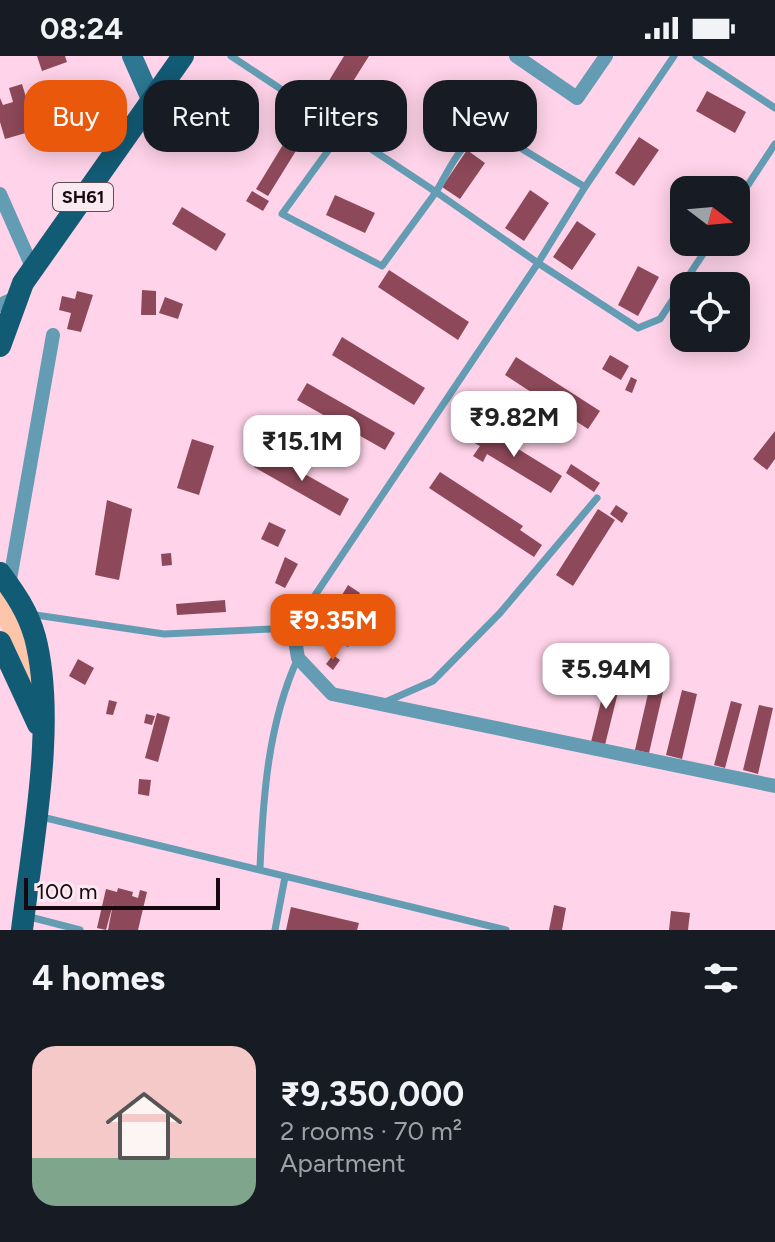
<!DOCTYPE html>
<meta charset="utf-8">
<style>
:root{--surface:#171b24;--page:#20242c;--text:#f1f3f6;--muted:#9ea1a6;--line:#363941;--accent:#ea580c}
body{margin:0;font-family:Figtree,sans-serif;background:var(--page);color:var(--text);height:100vh;display:flex;flex-direction:column;font-size:30px;white-space:nowrap}
*{box-sizing:border-box;margin:0}
p{font-size:26px;color:var(--muted)}
.icon{flex:none;width:44px;height:44px;fill:none;stroke:currentColor;stroke-width:2;stroke-linecap:round;stroke-linejoin:round}
.map{position:relative;height:874px;overflow:hidden}
.drawer{display:flex;flex-direction:column;background:var(--surface);flex:1}
.drawer>*{flex:none}
.top-card{position:absolute;left:24px;top:24px;width:728px;height:72px;display:flex;gap:16px}
.needle{width:52px;rotate:106deg}
.fabs{position:absolute;left:670px;top:120px;display:grid;gap:16px}
.fabs a{display:grid;place-items:center;width:80px;height:80px;border-radius:16px;background:var(--surface);box-shadow:0 4px 20px #0003;font-size:40px}
.scale{position:absolute;left:24px;bottom:20px;width:196px;box-sizing:border-box;padding-left:8px;border:4px solid #16080f;border-top:0;font-size:22px;line-height:28px;white-space:nowrap;color:#16080f;-webkit-text-stroke:6px #fbe9f2;paint-order:stroke}
.price{position:absolute;translate:-50% -68px;padding:0 18px;border-radius:16px;background:#fff;color:#222;font-size:26px;line-height:52px;filter:drop-shadow(0 2px 4px #0008)}
.price::after{content:'';position:absolute;left:50%;top:48px;width:24px;height:18px;margin-left:-12px;background:inherit;clip-path:polygon(0 0,100% 0,50% 100%)}
.price.on{background:var(--accent);color:#fff}
ul{padding:0;list-style:none}
li{display:flex;align-items:center;gap:24px;height:200px;padding:0 32px}
li+li{border-top:2px solid var(--line)}
li span{display:grid;place-items:center;flex:none;width:224px;height:160px;border-radius:24px;color:#555}
li>.icon{margin-inline-start:auto}
span .icon{width:96px;height:96px;fill:#fffc;stroke-width:1}
li b{font-size:34px}
h2{display:flex;justify-content:space-between;align-items:center;height:96px;padding:0 32px;font-size:34px}
.tag{padding:0 28px;border-radius:24px;background:var(--surface);box-shadow:0 4px 20px #0003;font-size:28px;line-height:72px}
.tag.on{background:var(--accent);color:#fff}
.status{display:flex;justify-content:space-between;align-items:center;height:56px;padding:0 40px;background:var(--surface);direction:ltr}
.status svg{height:22px;fill:currentColor}
.map>svg:first-child{display:block}
.green{fill:#fdc5aa}
.building{fill:#8d4959}
.lines{fill:none;stroke-linecap:round;stroke-linejoin:round}
.lane{stroke:#639cb3;stroke-width:7}
.street{stroke:#639cb3;stroke-width:14}
.secondary{stroke:#2d7792;stroke-width:20}
.primary{stroke:#125b74;stroke-width:22}
.labels{text-anchor:middle;stroke-width:6;stroke-linejoin:round;paint-order:stroke}
.shield{fill:#fbe9f2;stroke:#5b4c53;stroke-width:2}
.shield-label{font-size:18px;font-weight:bold;fill:#16080f}
</style>
<div class="status"><b>08:24</b><svg viewBox="0 0 49 12"><path d="M0 12V9h3v3zM5 12V6h3v6zM10 12V3h3v9zM15 12V0h3v12zM26 1h20v11H26zM47 4h2v5h-2z"/></svg></div>
<div class="map">
<svg width="775" height="874" viewBox="0 0 775 874">
<rect width="100%" height="100%" fill="#ffd3e9"/>
<path class="green" d="M 0,526 L 33,587 L 41,632 L 28,624 L 0,569 Z"/>
<path class="building" d="M 37,0 L 65,0 L 67,6 L 42,15 Z
M 344,0 L 369,0 L 330,62 L 313,51 Z
M 22,28 L 36,74 L 5,83 L 0,66 L 0,42 L 3,49 L 13,46 L 9,32 Z
M 223,29 L 243,38 L 218,91 L 198,82 Z
M 707,35 L 746,56 L 735,77 L 696,55 Z
M 295,69 L 307,77 L 268,140 L 256,133 Z
M 639,81 L 659,94 L 634,130 L 615,117 Z
M 467,94 L 485,107 L 460,143 L 442,131 Z
M 697,124 L 712,134 L 690,134 Z
M 530,134 L 549,147 L 524,185 L 505,172 Z
M 252,135 L 269,145 L 263,155 L 246,145 Z
M 335,139 L 375,157 L 365,177 L 326,159 Z
M 684,144 L 684,169 L 672,161 Z
M 182,151 L 226,178 L 216,195 L 172,168 Z
M 577,165 L 596,178 L 572,214 L 553,201 Z
M 638,210 L 659,221 L 638,260 L 618,249 Z
M 389,214 L 469,266 L 458,284 L 378,231 Z
M 142,234 L 156,235 L 156,259 L 141,259 Z
M 77,235 L 93,239 L 81,276 L 67,273 L 71,257 L 59,254 L 62,240 L 75,243 Z
M 165,241 L 183,248 L 178,263 L 159,257 Z
M 342,281 L 425,332 L 414,349 L 332,299 Z
M 610,299 L 629,310 L 621,324 L 602,313 Z
M 516,301 L 600,355 L 588,373 L 505,319 Z
M 631,321 L 637,324 L 632,337 L 625,334 Z
M 307,327 L 395,377 L 385,394 L 297,344 Z
M 479,369 L 562,420 L 551,437 L 487,398 L 483,406 L 473,400 L 480,390 L 469,384 Z
M 775,375 L 775,403 L 767,414 L 753,403 Z
M 192,383 L 214,390 L 199,439 L 177,432 Z
M 264,395 L 349,443 L 340,460 L 254,411 Z
M 571,408 L 600,427 L 594,436 L 566,417 Z
M 440,416 L 523,470 L 520,474 L 542,489 L 534,501 L 429,432 Z
M 107,444 L 132,453 L 119,524 L 95,519 Z
M 616,449 L 628,457 L 622,467 L 610,458 Z
M 598,453 L 615,464 L 573,530 L 556,519 Z
M 269,466 L 286,474 L 278,491 L 261,483 Z
M 171,497 L 172,509 L 162,510 L 161,498 Z
M 285,501 L 298,508 L 285,532 L 275,527 Z
M 348,529 L 360,537 L 354,546 L 369,556 L 348,591 L 332,581 L 340,568 L 329,561 Z
M 225,544 L 226,556 L 177,559 L 176,548 Z
M 333,599 L 340,604 L 333,614 L 326,608 Z
M 78,603 L 94,612 L 85,629 L 69,620 Z
M 607,621 L 621,624 L 605,689 L 591,686 Z
M 650,629 L 664,632 L 649,697 L 635,694 Z
M 682,634 L 697,638 L 682,703 L 666,699 Z
M 109,644 L 117,646 L 113,659 L 106,658 Z
M 731,645 L 742,648 L 725,712 L 714,709 Z
M 759,649 L 773,652 L 758,718 L 743,714 Z
M 157,657 L 170,661 L 158,706 L 145,702 Z
M 146,658 L 155,660 L 152,669 L 144,667 Z
M 139,723 L 151,724 L 149,740 L 138,738 Z
M 118,832 L 133,836 L 132,840 L 138,842 L 140,834 L 147,836 L 138,874 L 108,874 L 113,848 L 106,874 L 97,872 L 106,833 L 117,836 Z
M 554,849 L 566,852 L 562,874 L 549,874 Z
M 291,851 L 359,867 L 357,874 L 286,874 Z
M 671,855 L 690,857 L 688,874 L 669,874 Z"/>
<g class="lines">
<path class="lane" d="M 231,0 L 436,136 C 450,113 462,80 491,74 L 585,131
M 674,0 L 585,131 L 538,207 L 638,272 L 660,263 L 711,186
M 696,0 L 775,52
M 736,147 L 775,88
M 29,558 L 164,578 L 293,572 L 538,207 L 436,136 L 382,210 L 282,158 L 343,74
M 383,647 L 433,625 L 500,557 L 597,442
M 42,761 L 506,874
M 260,812 C 263,741 268,667 298,602
M 26,860 L 80,874
M 275,874 L 285,821"/>
<path class="street" d="M 516,0 L 577,42 L 606,0
M 0,138 L 33,213
M 0,249 L 15,242
M 9,529 L 53,279
M 293,572 L 298,602 L 332,638 L 775,730"/>
<path class="secondary" d="M 132,0 L 151,43"/>
<path class="primary" d="M 0,290 L 23,227 L 183,0
M 0,517 C 15,537 28,556 35,581 C 57,665 32,788 22,874
M 0,586 L 38,668"/>
</g>
<g class="labels">
<rect class="shield" x="53" y="127" width="60" height="28" rx="6"/>
<g class="shield-label">
<text x="83" y="147">SH61</text>
</g>
</g>
</svg>
<div class="fabs">
<a><svg class="needle" viewBox="-14 -14 28 28"><path d="M0-13l5 13h-10z" fill="#e53935"/><path d="M0 13l5-13h-10z" fill="#9ea1a6"/></svg></a>
<a><svg class="icon" aria-label="locate" viewBox="0 0 24 24"><circle cx="12" cy="12" r="6"/><path d="M12 2v4M12 18v4M2 12h4M18 12h4"/></svg></a>
</div>
<div class="scale">100 m</div>
<b class="price" style="left:514px;top:403px">₹9.82M</b>
<b class="price" style="left:302px;top:427px">₹15.1M</b>
<b class="price on" style="left:333px;top:606px">₹9.35M</b>
<b class="price" style="left:606px;top:655px">₹5.94M</b>
<div class="top-card">
<a class="tag on">Buy</a>
<a class="tag">Rent</a>
<a class="tag">Filters</a>
<a class="tag">New</a>
</div>
</div>
<section class="drawer">
<h2>4 homes<svg class="icon" aria-label="filters" viewBox="0 0 24 24"><path d="M4 7h16M4 17h16"/><circle cx="9" cy="7" r="2"/><circle cx="15" cy="17" r="2"/></svg></h2>
<ul>
<li><span style="background:linear-gradient(#f6c9c9 70%,#7fa58c 0)"><svg class="icon" aria-label="home" viewBox="0 0 24 24"><path d="M3 11l9-7 9 7M6 9v11h12V9"/></svg></span><div><b>₹9,350,000</b><p>2 rooms · 70 m²</p><p>Apartment</p></div></li>
</ul>
</section>
